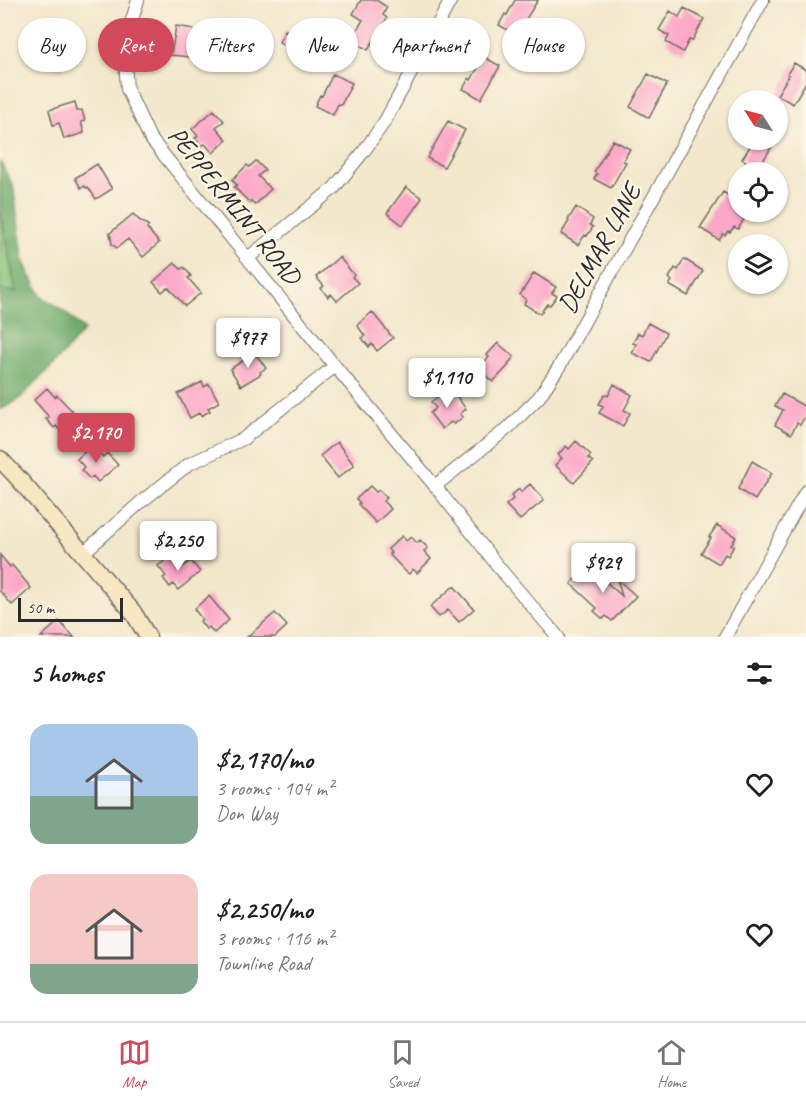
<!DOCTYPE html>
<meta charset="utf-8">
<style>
:root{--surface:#fff;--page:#f6f6f6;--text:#202124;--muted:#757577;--line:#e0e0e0;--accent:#d1495b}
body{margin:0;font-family:Caveat,sans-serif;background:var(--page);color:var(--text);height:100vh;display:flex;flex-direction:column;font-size:22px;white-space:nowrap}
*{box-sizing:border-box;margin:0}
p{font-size:20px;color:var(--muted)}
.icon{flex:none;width:33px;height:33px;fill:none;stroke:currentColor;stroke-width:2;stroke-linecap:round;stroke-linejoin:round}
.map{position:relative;height:637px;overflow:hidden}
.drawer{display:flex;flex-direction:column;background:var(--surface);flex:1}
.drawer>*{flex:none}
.hud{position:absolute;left:18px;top:18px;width:771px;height:54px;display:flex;gap:12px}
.needle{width:39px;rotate:306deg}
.tools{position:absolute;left:728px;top:90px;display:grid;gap:12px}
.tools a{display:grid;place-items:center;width:60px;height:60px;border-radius:50%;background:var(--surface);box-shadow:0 2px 4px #0004;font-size:30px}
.scale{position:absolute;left:18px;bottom:15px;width:105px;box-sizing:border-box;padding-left:6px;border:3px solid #2b2b2b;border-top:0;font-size:16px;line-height:21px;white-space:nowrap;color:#2b2b2b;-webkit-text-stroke:4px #fcf5e5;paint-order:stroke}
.price{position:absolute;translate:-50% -51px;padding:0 14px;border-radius:6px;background:#fff;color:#222;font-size:20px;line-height:39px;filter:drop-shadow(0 2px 3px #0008)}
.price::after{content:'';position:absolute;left:50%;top:36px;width:18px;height:14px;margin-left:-9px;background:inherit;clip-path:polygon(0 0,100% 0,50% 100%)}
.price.current{background:var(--accent);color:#fff}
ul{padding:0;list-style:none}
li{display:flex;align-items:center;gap:18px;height:150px;padding:0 30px}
li span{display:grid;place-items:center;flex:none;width:168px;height:120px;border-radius:18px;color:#555}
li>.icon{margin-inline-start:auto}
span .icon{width:72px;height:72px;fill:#fffc;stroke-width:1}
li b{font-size:26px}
h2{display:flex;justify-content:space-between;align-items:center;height:72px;padding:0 30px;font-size:26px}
.pill{padding:0 21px;border-radius:27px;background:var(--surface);box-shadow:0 2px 4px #0004;font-size:21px;line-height:54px}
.pill.current{background:var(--accent);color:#fff}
.tab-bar{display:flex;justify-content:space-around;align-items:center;height:84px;border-top:2px solid var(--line);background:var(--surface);font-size:16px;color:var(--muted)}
.tab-bar a{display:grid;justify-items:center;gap:3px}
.tab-bar .current{color:var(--accent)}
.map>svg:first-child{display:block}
.green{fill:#88c47a;stroke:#5a7852;stroke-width:1.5}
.forest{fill:#6eaa6a;stroke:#4c6a4a;stroke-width:1.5}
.building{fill:#fca7c7}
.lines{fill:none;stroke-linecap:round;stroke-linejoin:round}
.minor-casing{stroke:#716d63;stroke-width:14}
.secondary-casing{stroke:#716d63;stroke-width:19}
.minor{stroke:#fff;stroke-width:12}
.secondary{stroke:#f9e7c3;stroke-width:16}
.labels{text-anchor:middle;stroke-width:5;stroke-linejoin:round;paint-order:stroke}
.street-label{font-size:26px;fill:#2b2b2b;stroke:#fcf5e5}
</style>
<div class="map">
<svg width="806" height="637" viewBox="0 0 806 637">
<rect width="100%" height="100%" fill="#fcf5e5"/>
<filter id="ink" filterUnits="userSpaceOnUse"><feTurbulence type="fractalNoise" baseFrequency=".0167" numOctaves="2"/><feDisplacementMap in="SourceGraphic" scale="12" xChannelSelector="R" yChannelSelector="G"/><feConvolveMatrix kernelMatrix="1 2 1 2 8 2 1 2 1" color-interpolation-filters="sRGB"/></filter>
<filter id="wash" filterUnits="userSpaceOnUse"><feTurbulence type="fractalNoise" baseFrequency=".008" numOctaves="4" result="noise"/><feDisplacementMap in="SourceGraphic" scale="24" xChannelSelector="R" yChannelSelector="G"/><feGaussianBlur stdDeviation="1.35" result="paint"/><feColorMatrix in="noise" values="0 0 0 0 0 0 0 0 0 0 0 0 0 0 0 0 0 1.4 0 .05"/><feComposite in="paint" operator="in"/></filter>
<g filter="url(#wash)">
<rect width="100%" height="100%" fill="#f3e7cc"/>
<path class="green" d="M 0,211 L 16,292 L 0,290 Z"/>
<path class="forest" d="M 0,161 L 13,186 L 24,263 L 41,296 L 64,311 L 84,330 L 57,361 L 18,400 L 0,410 L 0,290 L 16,292 L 0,211 Z"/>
<g id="blocks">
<path class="building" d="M 361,0 L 376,0 L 387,7 L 383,15 L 387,18 L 368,50 L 351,40 L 363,20 L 353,14 Z
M 515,0 L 538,0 L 516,35 L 499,25 L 505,14 L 507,15 Z
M 684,8 L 704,19 L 692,41 L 689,40 L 683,52 L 666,42 L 669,36 L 659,30 L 670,11 L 679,17 Z
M 176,26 L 194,29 L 190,57 L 171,55 Z
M 285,30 L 309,44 L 303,55 L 279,42 Z
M 38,33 L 73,36 L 71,54 L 65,54 L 64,69 L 44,67 L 46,45 L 37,44 Z
M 484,57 L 500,66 L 481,99 L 463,89 L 469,78 L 471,80 Z
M 794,63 L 806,70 L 806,82 L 793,104 L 777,95 L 789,75 L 787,74 Z
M 333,74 L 352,83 L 341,105 L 338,104 L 333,115 L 315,106 L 320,95 L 322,96 Z
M 648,74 L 667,84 L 649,118 L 630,107 Z
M 75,102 L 77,111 L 82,110 L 85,121 L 81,122 L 84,133 L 64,139 L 59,123 L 53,125 L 49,110 Z
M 214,110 L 224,121 L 216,127 L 227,140 L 213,153 L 205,144 L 202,146 L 195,138 L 198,136 L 192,129 Z
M 448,121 L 465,130 L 444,167 L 427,158 Z
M 613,140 L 630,149 L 623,161 L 626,162 L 611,188 L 594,179 L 597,174 L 594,172 Z
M 754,140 L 767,140 L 764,144 L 771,148 L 758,169 L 742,159 Z
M 256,161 L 265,170 L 258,176 L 271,189 L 255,205 L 251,201 L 250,203 L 234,187 L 237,185 L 232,180 L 247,165 L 249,167 Z
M 97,164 L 112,189 L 96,199 L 88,187 L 86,188 L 85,186 L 81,188 L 75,178 Z
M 406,187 L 422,198 L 403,225 L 387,213 Z
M 723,192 L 738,201 L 737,215 L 744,219 L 738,229 L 734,227 L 730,232 L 728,231 L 725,235 L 723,234 L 719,240 L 700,228 Z
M 576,207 L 593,219 L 590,225 L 593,227 L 587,236 L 585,235 L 578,245 L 561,234 L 569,221 L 568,220 Z
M 133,214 L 139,220 L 149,226 L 147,228 L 159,243 L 143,257 L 128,239 L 117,248 L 112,244 L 110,233 Z
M 339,257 L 354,275 L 352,277 L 358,283 L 337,301 L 331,294 L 328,297 L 321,288 L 324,286 L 316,277 Z
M 684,259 L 703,271 L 688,296 L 669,285 L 672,281 L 669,278 L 675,268 L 678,270 Z
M 175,263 L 181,269 L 184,267 L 191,276 L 188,278 L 201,293 L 185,306 L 169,288 L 167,288 L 162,292 L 153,282 Z
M 534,273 L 556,287 L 552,293 L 557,296 L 550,305 L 547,304 L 540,314 L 524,304 L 526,299 L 520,295 Z
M 372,312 L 393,338 L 377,351 L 372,344 L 369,347 L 362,338 L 365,336 L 357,325 Z
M 648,323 L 666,333 L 651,362 L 632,353 L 636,344 L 633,343 L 638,333 L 642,335 Z
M 498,343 L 514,357 L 508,364 L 509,365 L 493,382 L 478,369 L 489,357 L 487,355 Z
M 255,353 L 266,368 L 260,372 L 261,374 L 241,386 L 230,369 Z
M 202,382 L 204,387 L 209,384 L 219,402 L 208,408 L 210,411 L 201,416 L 199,413 L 190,418 L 178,394 Z
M 614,384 L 632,395 L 624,410 L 630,413 L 623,426 L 599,413 L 603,406 L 599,404 L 605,394 L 608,396 Z
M 450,387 L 466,409 L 460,414 L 463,417 L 454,424 L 451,422 L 442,429 L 430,413 L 436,408 L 431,402 Z
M 47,388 L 55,397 L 57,395 L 78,417 L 62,432 L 56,426 L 54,428 L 46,419 L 49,417 L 34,400 Z
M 782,394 L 806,407 L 806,414 L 800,425 L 797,423 L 791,434 L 775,425 L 783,410 L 775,406 Z
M 576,441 L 591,455 L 588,458 L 593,462 L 574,483 L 555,465 L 562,458 L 558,455 L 566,446 L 569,449 Z
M 337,442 L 354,465 L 338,478 L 320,456 Z
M 92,445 L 103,457 L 107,453 L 118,465 L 98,482 L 93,476 L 90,479 L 81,470 L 84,467 L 77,459 Z
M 752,461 L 772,473 L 755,500 L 738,489 Z
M 530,484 L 544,500 L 520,520 L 506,505 L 513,499 L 511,496 L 519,489 L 521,492 Z
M 370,486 L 376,492 L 379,490 L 387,498 L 383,501 L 391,509 L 376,523 L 358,504 L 360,503 L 356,499 Z
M 717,525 L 736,537 L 731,545 L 734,546 L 728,556 L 725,554 L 719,564 L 701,553 L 711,538 L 709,537 Z
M 402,536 L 406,541 L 411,537 L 417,543 L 420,540 L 428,548 L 424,551 L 431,559 L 417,573 L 413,569 L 409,574 L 404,570 L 389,554 L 391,553 L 388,549 Z
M 174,553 L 184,566 L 191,561 L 200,572 L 178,590 L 173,584 L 170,587 L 163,578 L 166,576 L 158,566 Z
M 0,555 L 10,567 L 12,565 L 31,588 L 12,605 L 0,591 Z
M 585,567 L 595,576 L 597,574 L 622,596 L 617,579 L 636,596 L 612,621 L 606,616 L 603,619 L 594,611 L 597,608 L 571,584 Z
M 454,586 L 474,609 L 459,622 L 448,610 L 439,617 L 430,607 Z
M 209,596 L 229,620 L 214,633 L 209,627 L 206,629 L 200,621 L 202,619 L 194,609 Z
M 275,613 L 287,626 L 275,637 L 247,637 Z
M 59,621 L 74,637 L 41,637 Z"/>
</g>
</g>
<g filter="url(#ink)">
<use href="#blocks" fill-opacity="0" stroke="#716d63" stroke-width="1.5"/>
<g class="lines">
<defs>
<path id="minor" d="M 138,0 L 124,47 L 127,89 L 150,138 L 335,366 L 435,486 L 501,570 L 558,637
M 248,258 L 334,188 L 364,151 L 385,121 L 451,0
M 435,486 L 508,428 L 539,397 L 559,367 L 763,0
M 82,554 L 141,502 L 189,464 L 243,439 L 335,366
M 725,637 L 806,491"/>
<path id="secondary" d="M 0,459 L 18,478 L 133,612 L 148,637"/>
</defs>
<use href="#minor" class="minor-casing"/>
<use href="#secondary" class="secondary-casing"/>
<use href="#minor" class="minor"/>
<use href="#secondary" class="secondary"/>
</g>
</g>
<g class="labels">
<g class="street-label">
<text transform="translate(235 205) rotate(51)" y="9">PEPPERMINT ROAD</text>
<text transform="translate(599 248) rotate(-61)" y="9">DELMAR LANE</text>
</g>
</g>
</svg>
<div class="tools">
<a><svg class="needle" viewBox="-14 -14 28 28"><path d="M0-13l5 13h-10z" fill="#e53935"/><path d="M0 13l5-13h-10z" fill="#757577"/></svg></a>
<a><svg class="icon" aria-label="locate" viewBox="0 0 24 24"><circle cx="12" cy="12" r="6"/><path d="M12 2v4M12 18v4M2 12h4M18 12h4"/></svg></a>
<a><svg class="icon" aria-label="layers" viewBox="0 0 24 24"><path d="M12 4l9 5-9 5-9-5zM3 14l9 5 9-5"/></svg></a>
</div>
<div class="scale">50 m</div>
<b class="price" style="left:248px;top:369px">$977</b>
<b class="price" style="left:447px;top:409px">$1,110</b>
<b class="price current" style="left:96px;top:464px">$2,170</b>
<b class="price" style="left:178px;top:572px">$2,250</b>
<b class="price" style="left:603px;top:594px">$929</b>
<div class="hud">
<a class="pill">Buy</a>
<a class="pill current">Rent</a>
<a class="pill">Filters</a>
<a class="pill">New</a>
<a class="pill">Apartment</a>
<a class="pill">House</a>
</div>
</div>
<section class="drawer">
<h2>5 homes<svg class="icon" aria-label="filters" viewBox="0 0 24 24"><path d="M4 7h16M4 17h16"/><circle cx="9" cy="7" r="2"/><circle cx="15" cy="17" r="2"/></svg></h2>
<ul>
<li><span style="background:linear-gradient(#a9c7e8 60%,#7fa58c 0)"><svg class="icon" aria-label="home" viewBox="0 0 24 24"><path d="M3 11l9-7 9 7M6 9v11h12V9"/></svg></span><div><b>$2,170/mo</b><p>3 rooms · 104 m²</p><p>Don Way</p></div><svg class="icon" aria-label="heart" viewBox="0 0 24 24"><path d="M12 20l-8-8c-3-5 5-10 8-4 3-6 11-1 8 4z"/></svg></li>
<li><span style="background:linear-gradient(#f6c9c9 75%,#7fa58c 0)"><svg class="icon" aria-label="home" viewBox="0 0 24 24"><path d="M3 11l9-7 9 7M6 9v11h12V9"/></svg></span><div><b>$2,250/mo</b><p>3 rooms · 116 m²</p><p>Townline Road</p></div><svg class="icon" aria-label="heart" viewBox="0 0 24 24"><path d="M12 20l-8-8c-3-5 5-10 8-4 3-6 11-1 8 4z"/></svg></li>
</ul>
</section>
<nav class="tab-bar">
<a class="current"><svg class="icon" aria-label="map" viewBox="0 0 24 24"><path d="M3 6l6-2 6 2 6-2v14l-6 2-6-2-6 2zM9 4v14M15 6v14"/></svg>Map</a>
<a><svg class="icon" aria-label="saved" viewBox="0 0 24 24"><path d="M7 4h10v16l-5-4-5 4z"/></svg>Saved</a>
<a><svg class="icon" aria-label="home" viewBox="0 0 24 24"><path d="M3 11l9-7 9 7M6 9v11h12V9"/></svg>Home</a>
</nav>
